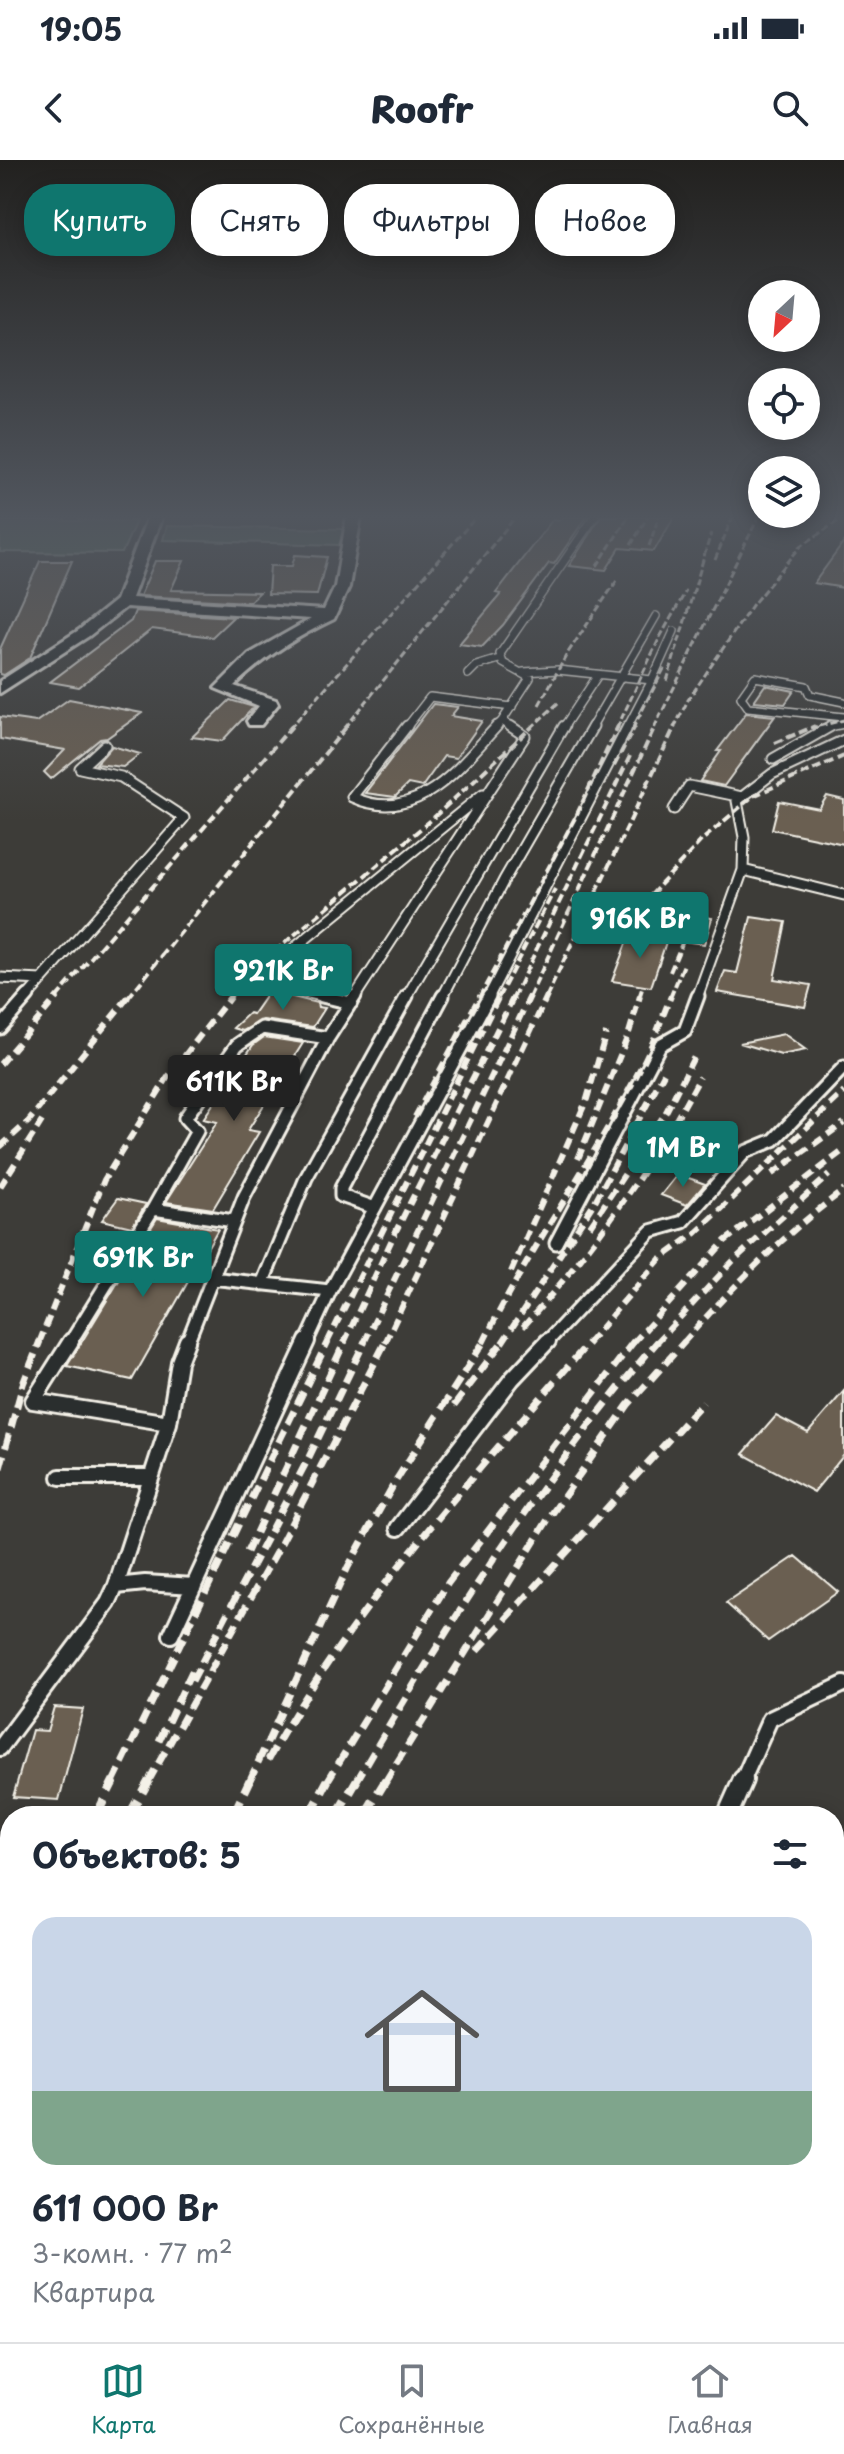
<!DOCTYPE html>
<html lang="ru">
<meta charset="utf-8">
<style>
:root{--surface:#fff;--page:#f6f6f7;--text:#1f2937;--muted:#747a83;--line:#e0e1e3;--accent:#0f766e}
body{margin:0;font-family:"Playpen Sans",sans-serif;background:var(--page);color:var(--text);height:100vh;display:flex;flex-direction:column;font-size:30px;white-space:nowrap}
*{box-sizing:border-box;margin:0}
p{font-size:26px;color:var(--muted)}
.icon{flex:none;width:44px;height:44px;fill:none;stroke:currentColor;stroke-width:2;stroke-linecap:round;stroke-linejoin:round}
.map{position:relative;flex:1;overflow:hidden}
.details{position:absolute;left:0px;top:1646px;width:844px;height:536px;display:flex;flex-direction:column;background:var(--surface);border-radius:32px 32px 0 0;box-shadow:0 4px 20px #0003}
.details>*{flex:none}
.hud{position:absolute;left:24px;top:24px;width:796px;height:72px;display:flex;gap:16px}
.needle{width:52px;rotate:206deg}
.fabs{position:absolute;left:748px;top:120px;display:grid;gap:16px}
.fabs a{display:grid;place-items:center;width:72px;height:72px;border-radius:50%;background:var(--surface);box-shadow:0 4px 20px #0003;font-size:40px}
.price{position:absolute;translate:-50% -68px;padding:0 18px;border-radius:8px;background:var(--accent);color:#fff;font-size:26px;line-height:52px;filter:drop-shadow(0 2px 4px #0008)}
.price::after{content:'';position:absolute;left:50%;top:48px;width:24px;height:18px;margin-left:-12px;background:inherit;clip-path:polygon(0 0,100% 0,50% 100%)}
.price.selected{background:#222;color:#fff}
ul{padding:0;list-style:none}
li{display:grid;align-content:center;gap:16px;height:424px;padding:0 32px}
li span{display:grid;place-items:center;height:248px;border-radius:24px;color:#555}
li>.icon{margin-inline-start:auto}
span .icon{width:144px;height:144px;fill:#fffc;stroke-width:1}
li b{font-size:34px}
h2{display:flex;justify-content:space-between;align-items:center;height:96px;padding:0 32px;font-size:34px}
.chip{padding:0 28px;border-radius:32px;background:var(--surface);box-shadow:0 4px 20px #0003;font-size:28px;line-height:72px}
.chip.selected{background:var(--accent);color:#fff}
.status{display:flex;justify-content:space-between;align-items:center;height:56px;padding:0 40px;background:var(--surface);direction:ltr}
.status svg{height:22px;fill:currentColor}
header{display:flex;justify-content:space-between;align-items:center;height:104px;padding:0 32px;background:var(--surface);font-size:36px;font-weight:800}
.tab-bar{display:flex;justify-content:space-around;align-items:center;height:112px;border-top:2px solid var(--line);background:var(--surface);font-size:22px;color:var(--muted)}
.tab-bar a{display:grid;justify-items:center;gap:4px}
.tab-bar .selected{color:var(--accent)}
.map>svg:first-child{display:block}
.green{fill:#59715d;stroke:#a6b1a2;stroke-width:2}
.building{fill:#6a5f51;stroke:#f4f1e8;stroke-width:2}
.lines{fill:none;stroke-linecap:round;stroke-linejoin:round}
.lane-far4-casing{stroke:#f4f1e8;stroke-width:10}
.lane-far3-casing{stroke:#f4f1e8;stroke-width:13}
.lane-far2-casing{stroke:#f4f1e8;stroke-width:17}
.lane-far1-casing{stroke:#f4f1e8;stroke-width:20}
.lane-casing{stroke:#f4f1e8;stroke-width:24}
.street-casing{stroke:#f4f1e8;stroke-width:6}
.lane-far4{stroke:#2a2d2e;stroke-width:7}
.lane-far3{stroke:#2a2d2e;stroke-width:9}
.lane-far2{stroke:#2a2d2e;stroke-width:11}
.lane-far1{stroke:#2a2d2e;stroke-width:14}
.lane{stroke:#2a2d2e;stroke-width:18}
.street{fill:#2a2d2e;fill-rule:evenodd}
.rail-far4{stroke:#f4f1e8;stroke-width:3;stroke-dasharray:7 3;stroke-linecap:butt}
.rail-far3{stroke:#f4f1e8;stroke-width:4;stroke-dasharray:9 4;stroke-linecap:butt}
.rail-far2{stroke:#f4f1e8;stroke-width:6;stroke-dasharray:11 6;stroke-linecap:butt}
.rail-far1{stroke:#f4f1e8;stroke-width:7;stroke-dasharray:14 7;stroke-linecap:butt}
.rail{stroke:#f4f1e8;stroke-width:9;stroke-dasharray:18 9;stroke-linecap:butt}
</style>
<div class="status"><b>19:05</b><svg viewBox="0 0 49 12"><path d="M0 12V9h3v3zM5 12V6h3v6zM10 12V3h3v9zM15 12V0h3v12zM26 1h20v11H26zM47 4h2v5h-2z"/></svg></div>
<header><svg class="icon" aria-label="back" viewBox="0 0 24 24"><path d="M15 5l-7 7 7 7"/></svg>Roofr<svg class="icon" aria-label="search" viewBox="0 0 24 24"><circle cx="10" cy="10" r="6"/><path d="M15 15l6 6"/></svg></header>
<div class="map">
<svg width="844" height="2182" viewBox="0 0 844 2182">
<rect width="100%" height="100%" fill="#3d3c38"/>
<filter id="ink" filterUnits="userSpaceOnUse"><feTurbulence type="fractalNoise" baseFrequency=".0125" numOctaves="2"/><feDisplacementMap in="SourceGraphic" scale="16" xChannelSelector="R" yChannelSelector="G"/><feConvolveMatrix kernelMatrix="1 2 1 2 8 2 1 2 1" color-interpolation-filters="sRGB"/></filter>
<g filter="url(#ink)">
<path class="green" d="M 0,360 L 136,361 L 122,393 L 0,392 Z
M 167,366 L 344,369 L 339,385 L 163,380 Z"/>
<path class="building" d="M 564,356 L 587,356 L 554,404 L 549,403 L 503,465 L 482,487 L 459,484 L 501,434 L 496,433 L 553,359 L 561,360 Z
M 601,356 L 675,356 L 654,391 L 620,388 L 606,410 L 569,406 Z
M 844,382 L 844,428 L 814,423 Z
M 295,395 L 327,397 L 317,435 L 268,434 L 270,406 L 292,406 Z
M 40,401 L 72,401 L 30,498 L 4,515 L 0,514 L 0,489 Z
M 155,401 L 184,401 L 171,430 L 260,432 L 249,442 L 140,436 Z
M 135,451 L 233,457 L 212,477 L 152,469 L 79,527 L 50,522 L 131,461 Z
M 765,525 L 794,531 L 785,544 L 754,541 Z
M 69,539 L 142,553 L 107,578 L 100,579 L 51,619 L 44,612 L 65,590 L 0,579 L 0,557 L 36,562 Z
M 230,540 L 254,547 L 222,581 L 192,577 Z
M 433,544 L 458,547 L 451,556 L 482,561 L 456,598 L 444,596 L 422,627 L 408,624 L 395,637 L 365,633 Z
M 746,553 L 775,556 L 724,626 L 700,621 L 721,591 L 717,591 Z
M 112,586 L 140,594 L 123,607 L 96,604 Z
M 827,636 L 844,640 L 844,684 L 772,669 L 779,641 L 819,649 Z
M 676,753 L 712,758 L 704,784 L 667,779 Z
M 751,757 L 786,762 L 774,819 L 811,825 L 805,847 L 717,832 L 725,811 L 737,813 Z
M 630,773 L 667,779 L 651,827 L 612,821 Z
M 269,831 L 317,843 L 318,847 L 325,848 L 313,867 L 263,860 L 243,871 L 233,868 L 249,853 L 253,854 Z
M 784,874 L 806,890 L 781,895 L 740,883 Z
M 264,877 L 303,883 L 248,970 L 259,972 L 213,1049 L 166,1042 L 217,962 L 203,959 L 253,885 Z
M 678,1014 L 705,1024 L 687,1045 L 661,1035 Z
M 118,1038 L 146,1044 L 132,1067 L 102,1060 Z
M 157,1058 L 218,1069 L 132,1220 L 67,1206 Z
M 844,1231 L 844,1295 L 814,1332 L 743,1294 L 776,1256 L 808,1273 Z
M 796,1396 L 838,1432 L 768,1481 L 726,1443 Z
M 54,1547 L 83,1549 L 59,1640 L 13,1637 L 32,1570 L 47,1571 Z"/>
<g class="lines">
<defs>
<path id="lane-far4" d="M 523,512 L 558,510 L 652,520 L 627,568
M 468,514 L 476,506 L 499,499
M 652,520 L 674,471
M 844,542 L 810,535 L 806,526 L 755,517 L 741,537 L 748,547 L 844,557
M 406,568 L 430,537 L 512,547
M 495,568 L 502,561
M 513,568 L 502,561 L 530,518 L 503,503 L 500,494 L 595,356
M 563,568 L 598,515
M 591,568 L 656,456
M 824,568 L 844,564"/>
<path id="lane-far3" d="M 407,566 L 352,637 C 416,666 457,610 497,566
M 773,599 L 831,566
M 674,649 L 689,626 L 742,637
M 743,710 L 844,735
M 0,818 L 42,820
M 26,838 L 184,658 L 121,617 L 80,608 L 105,585
M 330,838 L 267,823 L 262,818 L 265,812 L 483,634
M 354,838 L 525,576 L 510,566
M 406,838 L 564,566
M 442,838 L 504,720 L 593,566
M 488,838 L 628,566
M 697,838 L 743,710 L 744,677 L 737,641 L 772,614 L 844,580"/>
<path id="lane-far2" d="M 322,836 L 351,843
M 0,868 L 28,836
M 375,1048 L 341,1036 L 341,1028 L 443,836
M 153,1049 L 234,1061
M 556,1083 L 660,885 L 685,871 L 698,836
M 211,1118 L 330,1131 L 306,1183
M 262,1124 L 306,1018 L 407,836
M 330,1131 L 489,836
M 70,1183 L 153,1049 L 197,971 L 185,958 L 237,885 L 262,868 L 328,878
M 187,1183 L 244,1037 L 328,878 L 355,836
M 546,1183 L 651,1071 L 683,1062 L 745,992 L 774,980 L 844,907"/>
<path id="lane-far1" d="M 71,1181 L 33,1241 L 169,1263
M 60,1317 L 151,1317
M 398,1368 L 512,1219 L 548,1181
M 116,1426 L 145,1423 L 194,1426
M 171,1475 L 307,1181
M 0,1588 L 108,1443 L 116,1426 L 169,1263 L 179,1202 L 187,1181
M 742,1622 L 770,1559 L 844,1524"/>
<path id="lane" d="M 727,1656 L 743,1620
M 570,2172 L 573,2182"/>
<path id="street" d="M 148,356 L 162,356 L 132,438 L 324,450 L 335,427 L 347,356 L 361,356 L 349,427 L 334,459 C 296,477 264,497 234,526 L 276,540 L 278,544 L 261,565 L 249,565 L 247,561 L 259,546 L 215,528 L 249,494 L 311,459 L 126,447 L 89,476 L 0,533 L 0,521 L 79,470 L 116,440 Z"/>
</defs>
<use href="#lane-far4" class="lane-far4-casing"/>
<use href="#lane-far3" class="lane-far3-casing"/>
<use href="#lane-far2" class="lane-far2-casing"/>
<use href="#lane-far1" class="lane-far1-casing"/>
<use href="#lane" class="lane-casing"/>
<use href="#street" class="street-casing"/>
<use href="#lane-far4" class="lane-far4"/>
<use href="#lane-far3" class="lane-far3"/>
<use href="#lane-far2" class="lane-far2"/>
<use href="#lane-far1" class="lane-far1"/>
<use href="#lane" class="lane"/>
<use href="#street" class="street"/>
<path class="rail-far4" d="M 631,385 L 648,356
M 649,386 L 659,356
M 715,400 L 733,356
M 597,406 L 629,356
M 667,521 L 711,373
M 539,545 L 567,494 L 618,419
M 290,568 L 477,356
M 345,568 L 516,356
M 531,568 L 559,542
M 617,568 L 659,479 L 686,431
M 633,568 L 665,507
M 654,568 L 759,356
M 674,568 L 688,540 L 753,444 L 801,386 L 844,357
M 810,568 L 844,560"/>
<path class="rail-far3" d="M 775,583 L 815,566
M 614,606 L 635,566
M 651,735 L 701,681 L 753,636 L 844,596
M 670,812 L 683,781
M 56,838 L 292,566
M 128,838 L 347,566
M 229,838 L 255,808 L 431,660 L 533,566
M 479,838 L 577,654 L 618,566
M 498,838 L 555,729
M 513,838 L 630,596
M 529,838 L 655,566
M 546,838 L 675,566
M 639,838 L 643,826
M 670,838 L 685,802"/>
<path class="rail-far2" d="M 0,904 L 58,836
M 415,957 L 480,836
M 0,987 L 28,962 L 129,836
M 578,999 L 629,873 L 640,836
M 772,1014 L 844,963
M 0,1027 L 42,961
M 590,1066 L 666,952 L 694,897
M 511,1112 L 587,939 L 606,873
M 523,1167 C 592,1090 651,1008 700,917
M 39,1183 L 104,1020 L 168,917 L 231,836
M 327,1183 L 499,836
M 344,1183 L 393,1077 L 514,836
M 364,1183 L 530,836
M 385,1183 L 547,836
M 483,1183 C 531,1085 596,997 645,899 C 655,879 662,857 671,836
M 502,1183 L 594,1043 L 664,913
M 588,1183 L 660,1099 L 696,1073 L 844,932
M 633,1183 L 725,1081 L 844,990
M 656,1183 L 733,1101 L 829,1015
M 683,1183 C 732,1127 784,1074 844,1030"/>
<path class="rail-far1" d="M 454,1246 L 503,1181
M 0,1308 L 23,1224 L 40,1181
M 247,1392 L 345,1181
M 477,1491 L 703,1242
M 192,1521 L 309,1297 L 365,1181
M 159,1581 L 193,1509
M 268,1600 C 355,1443 474,1316 590,1181
M 113,1622 L 328,1181
M 148,1622 L 278,1389 L 386,1181
M 249,1622 L 348,1407 L 395,1322 L 484,1181
M 327,1622 L 448,1423 L 634,1181
M 356,1622 C 446,1468 541,1316 658,1181
M 385,1622 L 549,1358 L 628,1245 L 685,1181"/>
<path class="rail" d="M 96,1656 L 114,1620
M 129,1656 L 149,1620
M 233,1656 L 250,1620
M 309,1656 L 328,1620
M 336,1656 L 357,1620
M 364,1656 L 386,1620
M 0,1903 L 10,1882
M 19,2182 L 22,2172
M 63,2182 L 67,2172
M 99,2182 L 103,2172
M 158,2182 L 161,2172"/>
</g>
</g>
<linearGradient id="sky" x2="0" y2="1"><stop stop-color="#22211f"/><stop offset="0.54" stop-color="#51565e"/><stop offset="1" stop-color="#51565e" stop-opacity="0"/></linearGradient>
<rect width="844" height="661" fill="url(#sky)"/>
</svg>
<div class="fabs">
<a><svg class="needle" viewBox="-14 -14 28 28"><path d="M0-13l5 13h-10z" fill="#e53935"/><path d="M0 13l5-13h-10z" fill="#747a83"/></svg></a>
<a><svg class="icon" aria-label="locate" viewBox="0 0 24 24"><circle cx="12" cy="12" r="6"/><path d="M12 2v4M12 18v4M2 12h4M18 12h4"/></svg></a>
<a><svg class="icon" aria-label="layers" viewBox="0 0 24 24"><path d="M12 4l9 5-9 5-9-5zM3 14l9 5 9-5"/></svg></a>
</div>
<b class="price" style="left:640px;top:800px">916K Br</b>
<b class="price" style="left:283px;top:852px">921K Br</b>
<b class="price selected" style="left:234px;top:963px">611K Br</b>
<b class="price" style="left:683px;top:1029px">1M Br</b>
<b class="price" style="left:143px;top:1139px">691K Br</b>
<div class="hud">
<a class="chip selected">Купить</a>
<a class="chip">Снять</a>
<a class="chip">Фильтры</a>
<a class="chip">Новое</a>
</div>
<section class="details">
<h2>Объектов: 5<svg class="icon" aria-label="filters" viewBox="0 0 24 24"><path d="M4 7h16M4 17h16"/><circle cx="9" cy="7" r="2"/><circle cx="15" cy="17" r="2"/></svg></h2>
<ul>
<li><span style="background:linear-gradient(#c9d6e8 70%,#7fa58c 0)"><svg class="icon" aria-label="home" viewBox="0 0 24 24"><path d="M3 11l9-7 9 7M6 9v11h12V9"/></svg></span><div><b>611 000 Br</b><p>3-комн. · 77 m²</p><p>Квартира</p></div></li>
</ul>
</section>
</div>
<nav class="tab-bar">
<a class="selected"><svg class="icon" aria-label="map" viewBox="0 0 24 24"><path d="M3 6l6-2 6 2 6-2v14l-6 2-6-2-6 2zM9 4v14M15 6v14"/></svg>Карта</a>
<a><svg class="icon" aria-label="saved" viewBox="0 0 24 24"><path d="M7 4h10v16l-5-4-5 4z"/></svg>Сохранённые</a>
<a><svg class="icon" aria-label="home" viewBox="0 0 24 24"><path d="M3 11l9-7 9 7M6 9v11h12V9"/></svg>Главная</a>
</nav>
